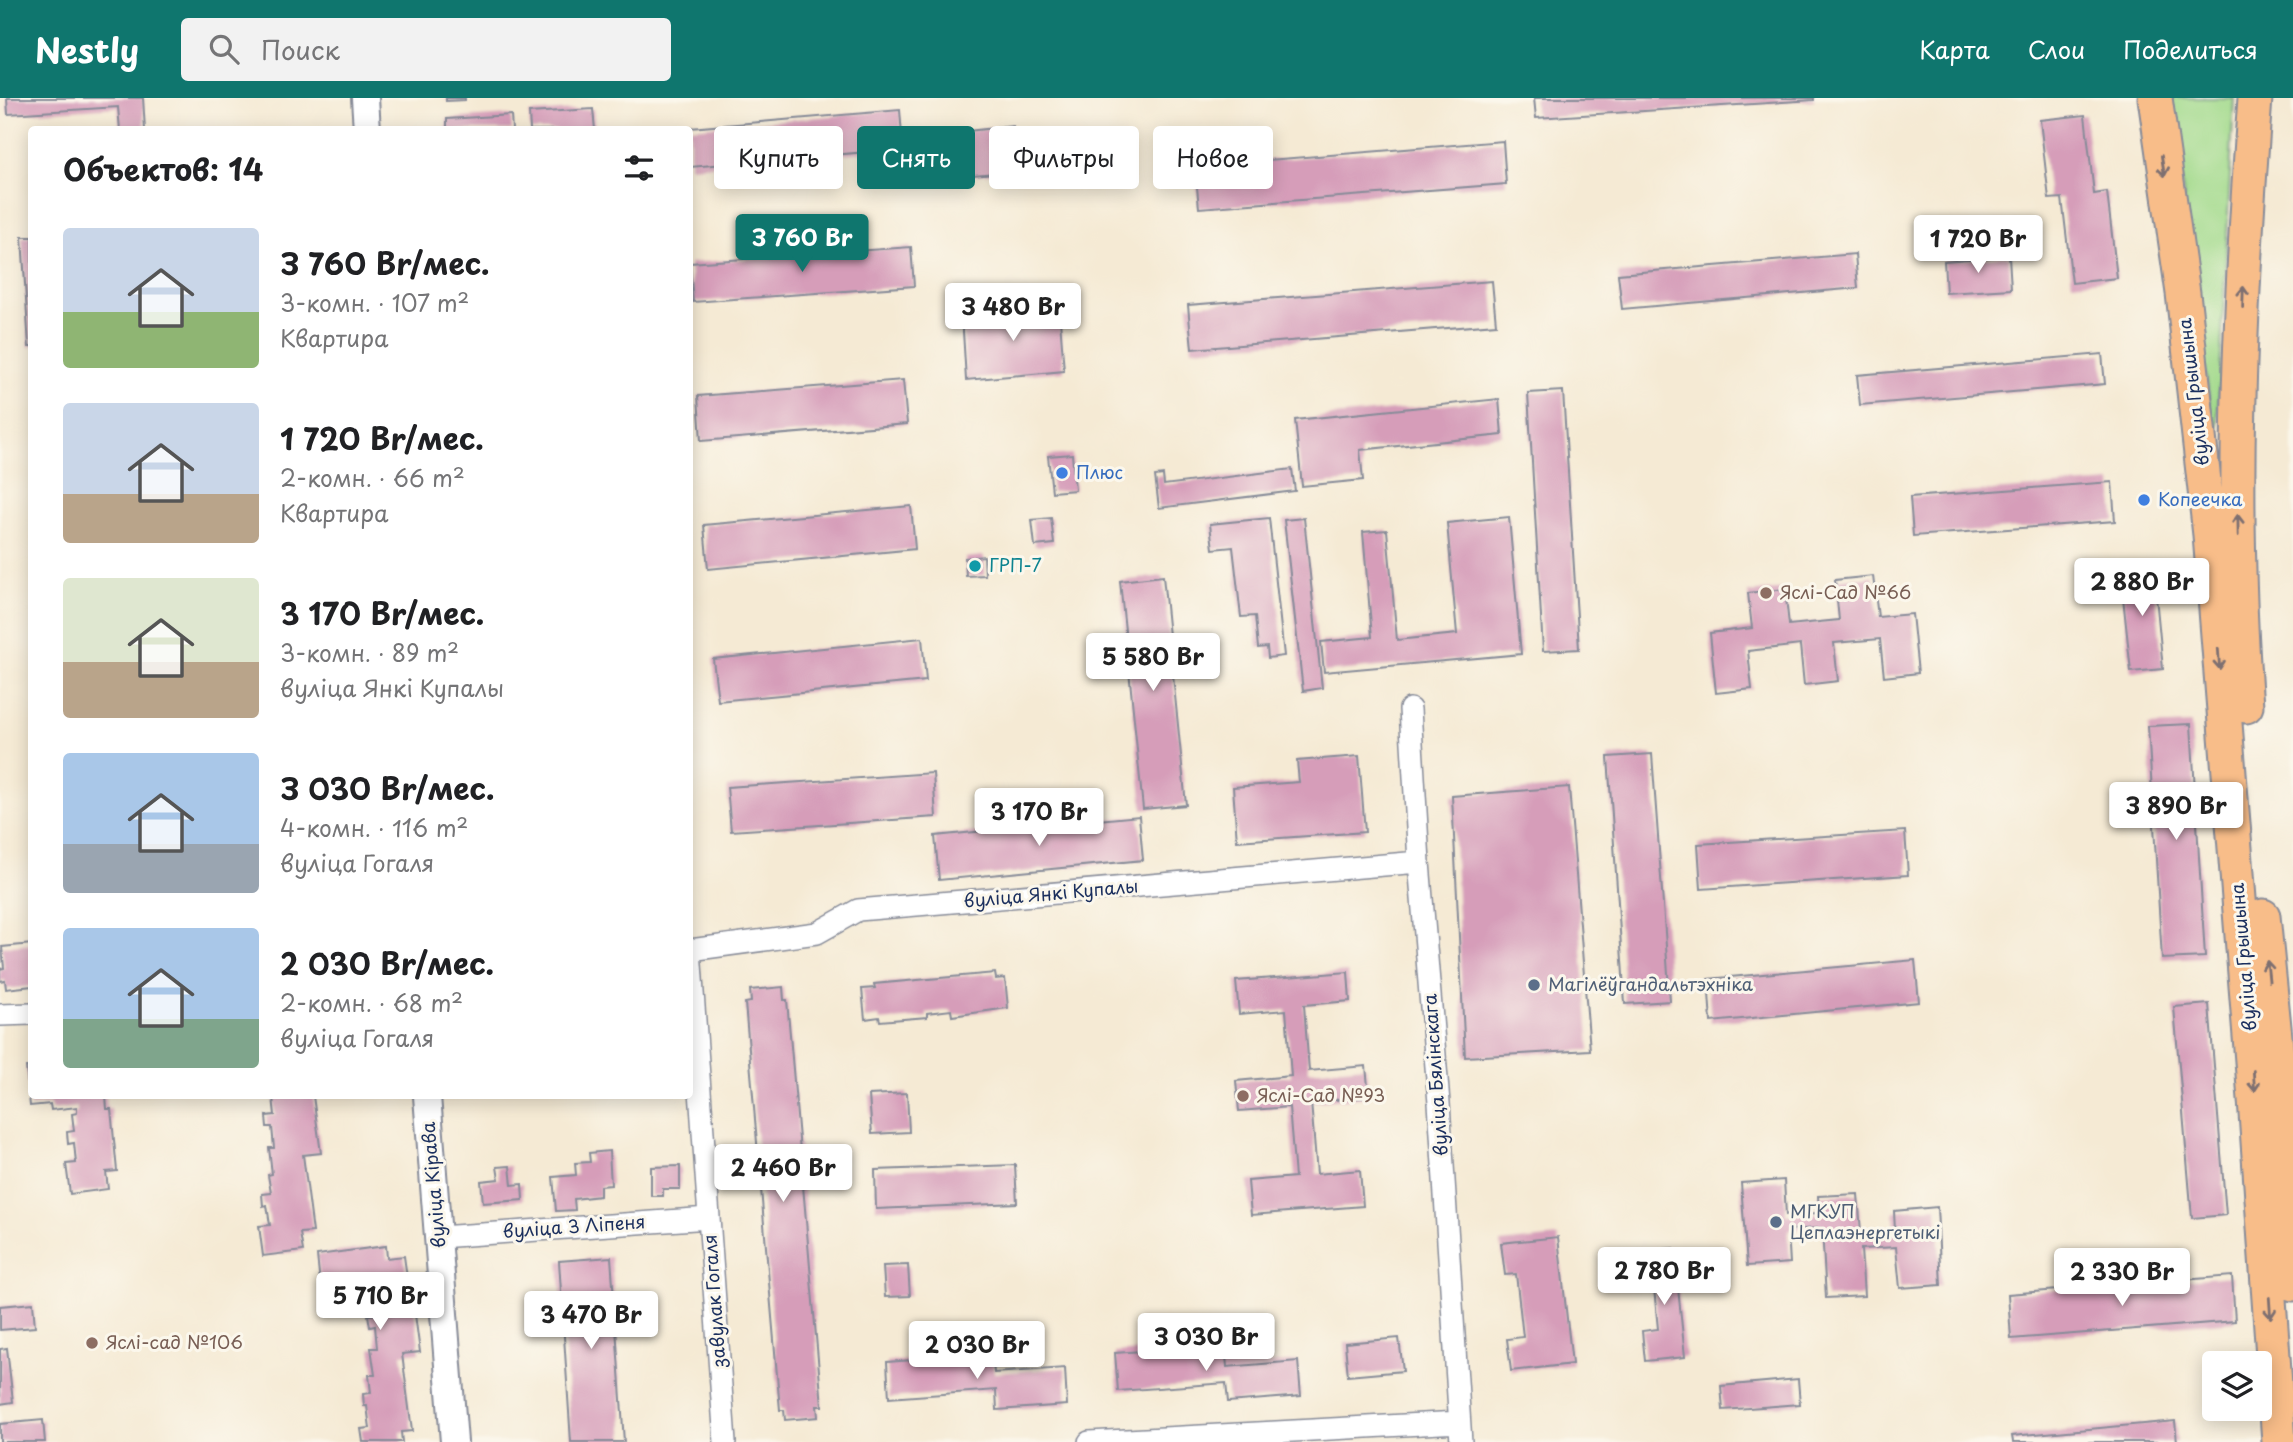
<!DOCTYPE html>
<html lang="ru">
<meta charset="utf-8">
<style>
:root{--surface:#fff;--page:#f2f2f2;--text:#202124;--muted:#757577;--accent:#0f766e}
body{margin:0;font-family:"Playpen Sans",sans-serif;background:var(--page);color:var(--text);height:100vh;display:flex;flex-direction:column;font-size:26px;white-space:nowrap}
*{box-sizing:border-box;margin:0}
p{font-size:23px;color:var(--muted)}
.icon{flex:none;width:38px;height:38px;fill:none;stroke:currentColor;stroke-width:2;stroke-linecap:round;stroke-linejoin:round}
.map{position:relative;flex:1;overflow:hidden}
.details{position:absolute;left:28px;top:28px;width:665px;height:973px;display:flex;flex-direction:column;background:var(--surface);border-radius:7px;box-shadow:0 4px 18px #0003}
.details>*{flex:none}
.guide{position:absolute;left:714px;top:28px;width:665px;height:63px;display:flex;gap:14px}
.buttons{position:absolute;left:2202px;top:1253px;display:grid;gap:14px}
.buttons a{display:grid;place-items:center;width:70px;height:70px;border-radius:7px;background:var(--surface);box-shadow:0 4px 18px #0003;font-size:35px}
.price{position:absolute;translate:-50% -60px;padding:0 16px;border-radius:7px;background:#fff;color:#222;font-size:23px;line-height:46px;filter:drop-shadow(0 2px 4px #0008)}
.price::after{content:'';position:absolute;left:50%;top:42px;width:21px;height:16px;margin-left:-10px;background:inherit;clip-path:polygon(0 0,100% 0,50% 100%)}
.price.active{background:var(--accent);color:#fff}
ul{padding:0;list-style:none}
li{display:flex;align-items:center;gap:21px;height:175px;padding:0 35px}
li span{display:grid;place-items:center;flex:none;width:196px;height:140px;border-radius:7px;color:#555}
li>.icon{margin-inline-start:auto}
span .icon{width:84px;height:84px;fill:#fffc;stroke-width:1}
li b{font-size:30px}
h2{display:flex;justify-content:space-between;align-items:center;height:84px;padding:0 35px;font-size:30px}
.pill{padding:0 24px;border-radius:7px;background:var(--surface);box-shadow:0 4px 18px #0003;font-size:24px;line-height:63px}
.pill.active{background:var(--accent);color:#fff}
header{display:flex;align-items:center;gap:42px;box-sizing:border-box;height:98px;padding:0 35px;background:var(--accent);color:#fff}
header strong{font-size:33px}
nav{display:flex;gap:38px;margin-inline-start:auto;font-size:24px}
.search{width:490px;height:63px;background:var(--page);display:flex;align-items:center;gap:18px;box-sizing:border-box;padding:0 24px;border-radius:7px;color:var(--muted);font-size:26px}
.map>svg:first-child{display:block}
.green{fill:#a3da8c;stroke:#5f8475;stroke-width:2}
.building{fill:#d69db9}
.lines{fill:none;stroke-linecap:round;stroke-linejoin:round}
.minor-casing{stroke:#888c99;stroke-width:24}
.tertiary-casing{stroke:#888c99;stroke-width:30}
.primary-casing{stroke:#888c99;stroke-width:37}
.minor{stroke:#fff;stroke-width:21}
.tertiary{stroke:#fff;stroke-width:26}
.primary{stroke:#f8bd89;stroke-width:33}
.oneway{stroke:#7e6f71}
.shop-dot{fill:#3f7fe0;stroke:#fbf7ec;stroke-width:2.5}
.culture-dot{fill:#0f9aa8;stroke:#fbf7ec;stroke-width:2.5}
.education-dot{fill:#8d6e63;stroke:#fbf7ec;stroke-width:2.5}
.service-dot{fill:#5c6f8a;stroke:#fbf7ec;stroke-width:2.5}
.labels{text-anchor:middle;stroke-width:6;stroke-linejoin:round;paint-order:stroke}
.street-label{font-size:18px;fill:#1b2f5e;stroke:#fbf7ec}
.shop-label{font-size:18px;fill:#366cbe;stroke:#fbf7ec;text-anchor:start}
.culture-label{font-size:18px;fill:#0d838f;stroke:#fbf7ec;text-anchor:start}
.education-label{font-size:18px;fill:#785e54;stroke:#fbf7ec;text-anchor:start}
.service-label{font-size:18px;fill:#4e5e75;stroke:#fbf7ec;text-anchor:start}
</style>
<header>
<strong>Nestly</strong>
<div class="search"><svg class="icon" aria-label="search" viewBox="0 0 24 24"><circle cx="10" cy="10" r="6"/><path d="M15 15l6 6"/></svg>Поиск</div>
<nav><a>Карта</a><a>Слои</a><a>Поделиться</a></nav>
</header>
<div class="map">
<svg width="2293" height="1344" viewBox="0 0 2293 1344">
<rect width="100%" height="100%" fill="#fbf7ec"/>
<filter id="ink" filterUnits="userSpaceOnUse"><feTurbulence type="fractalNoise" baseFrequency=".0143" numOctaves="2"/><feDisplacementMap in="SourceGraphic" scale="14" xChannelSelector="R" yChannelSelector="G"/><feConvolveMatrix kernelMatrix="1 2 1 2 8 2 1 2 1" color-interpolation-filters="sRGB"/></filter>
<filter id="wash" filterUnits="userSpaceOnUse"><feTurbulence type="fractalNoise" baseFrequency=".00686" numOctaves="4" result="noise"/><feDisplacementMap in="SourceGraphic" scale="28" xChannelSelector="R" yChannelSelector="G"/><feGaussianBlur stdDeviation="1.57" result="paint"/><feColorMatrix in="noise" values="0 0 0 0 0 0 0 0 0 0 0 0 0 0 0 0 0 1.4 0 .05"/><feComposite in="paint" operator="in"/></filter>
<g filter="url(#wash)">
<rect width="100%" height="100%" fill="#f5ead4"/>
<path class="green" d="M 2171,0 L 2234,0 L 2216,355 Z"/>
<g id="blocks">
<path class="building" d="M 7,0 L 143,0 L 145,32 L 120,32 L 118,9 L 8,16 Z
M 446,0 L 465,0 L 465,2 L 446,3 Z
M 1534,0 L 1814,0 L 1814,2 L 1536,20 Z
M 593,11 L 595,32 L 530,32 L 529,15 Z
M 900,12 L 903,51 L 690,69 L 690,30 Z
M 511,17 L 512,32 L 447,32 L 447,21 Z
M 2085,17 L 2094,96 L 2107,94 L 2117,180 L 2072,185 L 2062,100 L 2049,101 L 2040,22 Z
M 1013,28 L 1018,73 L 973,77 L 968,33 Z
M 1503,43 L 1506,86 L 1199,110 L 1195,68 Z
M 22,139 L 32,139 L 32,249 L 29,249 Z
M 911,149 L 914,188 L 693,204 L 690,165 Z
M 1855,156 L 1858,190 L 1622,211 L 1618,176 Z
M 2009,158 L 2011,191 L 1946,195 L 1944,163 Z
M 1492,183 L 1496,226 L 1192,251 L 1188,207 Z
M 1059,209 L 1064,273 L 966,282 L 962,217 Z
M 2102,256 L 2105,286 L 1860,307 L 1857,277 Z
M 903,282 L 907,326 L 701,343 L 698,298 Z
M 1563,293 L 1579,551 L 1543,553 L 1528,295 Z
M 1499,301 L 1502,337 L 1360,352 L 1363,382 L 1302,388 L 1295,322 Z
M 1072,356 L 1075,392 L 1052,394 L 1048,358 Z
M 1292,371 L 1295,393 L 1159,410 L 1155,378 L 1163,377 L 1164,387 Z
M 2112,384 L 2115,423 L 1913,438 L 1910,399 Z
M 911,408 L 915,451 L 708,471 L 704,427 Z
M 1509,419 L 1521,556 L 1324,574 L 1321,544 L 1372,539 L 1363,434 L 1387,432 L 1397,542 L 1457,536 L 1447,425 Z
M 1051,420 L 1054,446 L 1035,448 L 1032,422 Z
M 1269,420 L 1284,558 L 1268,560 L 1267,549 L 1258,550 L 1255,518 L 1241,519 L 1233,449 L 1213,451 L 1210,426 Z
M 1304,420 L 1322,590 L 1303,593 L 1284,422 Z
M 984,458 L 985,477 L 966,478 L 965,460 Z
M 2153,467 L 2163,571 L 2131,574 L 2120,471 Z
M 1163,478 L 1186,707 L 1143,711 L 1120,483 Z
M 1873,478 L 1878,519 L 1912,516 L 1918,575 L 1884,579 L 1880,541 L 1834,545 L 1838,583 L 1804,587 L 1800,547 L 1748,553 L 1752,591 L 1716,595 L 1710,535 L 1752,530 L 1748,495 L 1785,491 L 1789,527 L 1839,522 L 1835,482 Z
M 922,540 L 926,583 L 718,603 L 713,561 Z
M 2191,626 L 2205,859 L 2162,861 L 2148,628 Z
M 1652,656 L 1670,903 L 1625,906 L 1608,659 Z
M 1359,658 L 1365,734 L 1237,743 L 1233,689 L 1299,684 L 1297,663 Z
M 933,675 L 936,719 L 731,733 L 727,689 Z
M 1569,689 L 1590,952 L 1465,959 L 1452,698 Z
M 1139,718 L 1143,762 L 939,782 L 935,738 Z
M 1905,733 L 1908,777 L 1701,791 L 1698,746 Z
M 32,846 L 32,888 L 6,891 L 5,882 L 0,883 L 0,871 L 4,870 L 2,849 Z
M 1915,862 L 1919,904 L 1711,924 L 1708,881 Z
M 1348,874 L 1350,903 L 1304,907 L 1309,973 L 1366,968 L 1369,999 L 1311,1004 L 1317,1076 L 1360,1072 L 1363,1108 L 1251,1117 L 1248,1083 L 1295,1079 L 1289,1009 L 1239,1013 L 1236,983 L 1291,978 L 1286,912 L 1239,916 L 1236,883 Z
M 995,875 L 996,881 L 1005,880 L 1008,910 L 952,918 L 951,912 L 927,915 L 927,919 L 880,923 L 879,919 L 865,921 L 862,891 L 875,890 L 874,886 Z
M 783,889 L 784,902 L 787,902 L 822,1308 L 817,1308 L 818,1319 L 785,1322 L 784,1312 L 780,1312 L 745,905 L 751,904 L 750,892 Z
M 2209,906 L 2226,1117 L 2192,1120 L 2174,909 Z
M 26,969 L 32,969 L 32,998 L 106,998 L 107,1011 L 111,1011 L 117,1073 L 106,1074 L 108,1091 L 70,1096 L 66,1066 L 76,1065 L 74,1045 L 68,1046 L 67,1034 L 74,1033 L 72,1016 L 77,1015 L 77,1009 L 51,1012 L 50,1006 L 30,1008 Z
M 907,995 L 909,1034 L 872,1036 L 869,997 Z
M 277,998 L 313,998 L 321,1055 L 303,1057 L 313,1134 L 300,1135 L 303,1153 L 263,1158 L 259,1128 L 270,1127 L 267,1107 L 263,1108 L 262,1096 L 271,1095 L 268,1077 L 272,1076 L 269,1050 L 274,1050 L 272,1029 L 267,1029 L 266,1018 L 275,1017 L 273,999 Z
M 609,1053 L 611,1087 L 600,1088 L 600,1098 L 574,1101 L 575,1112 L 556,1113 L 553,1079 L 576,1077 L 575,1065 L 590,1064 L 589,1055 Z
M 1015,1067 L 1017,1105 L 876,1111 L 875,1072 Z
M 510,1068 L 512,1087 L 522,1086 L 523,1102 L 483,1105 L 481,1083 L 499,1081 L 497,1069 Z
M 680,1068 L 680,1091 L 663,1091 L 663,1098 L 651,1098 L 651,1069 Z
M 1784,1082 L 1786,1117 L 1819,1115 L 1818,1098 L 1858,1096 L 1861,1134 L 1895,1131 L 1894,1113 L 1937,1109 L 1941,1187 L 1900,1190 L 1896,1149 L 1861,1151 L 1864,1198 L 1826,1200 L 1822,1130 L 1788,1132 L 1790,1165 L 1747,1168 L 1741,1085 Z
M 1558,1139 L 1572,1266 L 1511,1273 L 1507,1241 L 1523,1239 L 1516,1176 L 1505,1177 L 1501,1145 Z
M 386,1148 L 387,1160 L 404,1158 L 409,1194 L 412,1194 L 420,1254 L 402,1256 L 412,1333 L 401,1334 L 402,1344 L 363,1344 L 361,1331 L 370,1330 L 367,1308 L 364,1308 L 363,1296 L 371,1295 L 369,1277 L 375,1277 L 371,1250 L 377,1250 L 375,1228 L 370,1229 L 368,1217 L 377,1216 L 375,1198 L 380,1197 L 379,1192 L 349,1195 L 349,1191 L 321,1195 L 317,1157 Z
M 1674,1150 L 1685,1259 L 1645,1263 L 1642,1233 L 1658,1231 L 1652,1170 L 1641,1172 L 1639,1153 Z
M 611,1159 L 624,1344 L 571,1344 L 559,1163 Z
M 908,1167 L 910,1198 L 885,1199 L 883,1168 Z
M 2232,1178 L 2235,1223 L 2011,1241 L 2008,1196 Z
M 33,1205 L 35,1229 L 0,1232 L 0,1208 Z
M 1399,1240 L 1403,1273 L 1348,1278 L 1345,1245 Z
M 1225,1247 L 1227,1269 L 1298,1263 L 1301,1298 L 1228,1304 L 1226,1285 L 1118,1293 L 1115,1255 Z
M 7,1250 L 13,1304 L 0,1306 L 0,1251 Z
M 992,1256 L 994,1275 L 1065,1270 L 1067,1307 L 997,1312 L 996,1292 L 889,1300 L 887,1264 Z
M 1798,1281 L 1800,1306 L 1723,1312 L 1721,1288 Z
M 43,1322 L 45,1344 L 0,1344 L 0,1326 Z
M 2175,1323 L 2177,1344 L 2013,1344 L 2012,1338 Z"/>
</g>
</g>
<g filter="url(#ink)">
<use href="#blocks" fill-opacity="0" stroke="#888c99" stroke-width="2"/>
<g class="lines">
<defs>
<path id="minor" d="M 1410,611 L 1419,764 L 1439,1005 L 1461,1344
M 690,852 L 817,835 L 858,812 L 1419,764
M 690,852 L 725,1344
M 0,917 L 32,916
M 439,1139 L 709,1120
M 1089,1344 L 1459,1324"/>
<path id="tertiary" d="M 365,0 L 367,32
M 427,998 L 454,1344"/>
<path id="primary" d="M 2155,0 L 2183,195 L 2210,437 L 2255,1001 L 2279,1344
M 2246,608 C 2230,405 2240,202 2255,0
M 2263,818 L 2281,999 L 2293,1186"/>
</defs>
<use href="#minor" class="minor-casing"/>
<use href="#tertiary" class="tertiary-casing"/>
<use href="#primary" class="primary-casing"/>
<use href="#minor" class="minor"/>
<use href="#tertiary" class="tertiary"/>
<use href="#primary" class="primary"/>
</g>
<defs><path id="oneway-shaft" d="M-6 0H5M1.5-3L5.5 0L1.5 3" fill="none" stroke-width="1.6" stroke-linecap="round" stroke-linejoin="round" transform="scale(1.75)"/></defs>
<g class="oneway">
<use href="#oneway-shaft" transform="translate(2163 68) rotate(81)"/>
<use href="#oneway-shaft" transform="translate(2243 199) rotate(-88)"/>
<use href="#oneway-shaft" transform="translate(2238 427) rotate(-91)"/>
<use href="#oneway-shaft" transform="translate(2219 561) rotate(86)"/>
<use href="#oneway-shaft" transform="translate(2268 873) rotate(-96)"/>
<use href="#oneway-shaft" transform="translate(2254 983) rotate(86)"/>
<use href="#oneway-shaft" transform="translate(2270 1210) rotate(86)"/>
</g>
</g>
<g class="shop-dot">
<circle cx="1062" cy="375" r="7"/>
<circle cx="2144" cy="402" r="7"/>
</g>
<circle class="culture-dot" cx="975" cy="468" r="7"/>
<g class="education-dot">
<circle cx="1766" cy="495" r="7"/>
<circle cx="1243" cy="998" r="7"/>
<circle cx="92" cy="1245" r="7"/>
</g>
<g class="service-dot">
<circle cx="1534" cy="887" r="7"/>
<circle cx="1776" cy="1124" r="7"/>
</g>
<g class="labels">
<g class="street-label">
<text transform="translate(2194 294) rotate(-97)" y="6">вуліца Грышына</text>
<text transform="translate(1051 796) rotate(-5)" y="6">вуліца Янкі Купалы</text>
<text transform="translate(2244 859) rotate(-95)" y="6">вуліца Грышына</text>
<text transform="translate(1436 977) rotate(-94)" y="6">вуліца Бялінскага</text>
<text transform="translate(434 1087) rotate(-95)" y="6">вуліца Кірава</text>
<text transform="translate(574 1129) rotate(-4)" y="6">вуліца 3 Ліпеня</text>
<text transform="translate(715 1203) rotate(-94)" y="6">завулак Гогаля</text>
</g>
<g class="shop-label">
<text x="1076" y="381">Плюс</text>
<text x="2158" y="408">Копеечка</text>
</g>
<g class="culture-label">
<text x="989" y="474">ГРП-7</text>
</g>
<g class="education-label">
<text x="1780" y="501">Яслі-Сад №66</text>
<text x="1257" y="1004">Яслі-Сад №93</text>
<text x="106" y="1251">Яслі-сад №106</text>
</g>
<g class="service-label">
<text x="1548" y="893">Магілёўгандальтэхніка</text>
<text x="1790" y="1120">МГКУП<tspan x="1790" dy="21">Цеплаэнергетыкі</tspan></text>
</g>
</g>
</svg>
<div class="buttons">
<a><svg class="icon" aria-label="layers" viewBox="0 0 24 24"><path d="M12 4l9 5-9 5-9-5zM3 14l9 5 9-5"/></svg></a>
</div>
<b class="price active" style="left:802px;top:176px">3 760 Br</b>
<b class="price" style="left:1978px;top:177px">1 720 Br</b>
<b class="price" style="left:1013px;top:245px">3 480 Br</b>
<b class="price" style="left:2142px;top:520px">2 880 Br</b>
<b class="price" style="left:1153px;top:595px">5 580 Br</b>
<b class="price" style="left:2176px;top:744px">3 890 Br</b>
<b class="price" style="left:1039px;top:750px">3 170 Br</b>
<b class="price" style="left:783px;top:1106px">2 460 Br</b>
<b class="price" style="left:1664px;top:1209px">2 780 Br</b>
<b class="price" style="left:2122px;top:1210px">2 330 Br</b>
<b class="price" style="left:380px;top:1234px">5 710 Br</b>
<b class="price" style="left:591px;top:1253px">3 470 Br</b>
<b class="price" style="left:1206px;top:1275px">3 030 Br</b>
<b class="price" style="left:977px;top:1283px">2 030 Br</b>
<div class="guide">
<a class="pill">Купить</a>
<a class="pill active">Снять</a>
<a class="pill">Фильтры</a>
<a class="pill">Новое</a>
</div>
<section class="details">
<h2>Объектов: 14<svg class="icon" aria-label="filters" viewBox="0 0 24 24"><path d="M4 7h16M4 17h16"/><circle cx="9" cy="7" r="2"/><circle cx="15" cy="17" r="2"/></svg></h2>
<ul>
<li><span style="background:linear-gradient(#c9d6e8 60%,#8fb573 0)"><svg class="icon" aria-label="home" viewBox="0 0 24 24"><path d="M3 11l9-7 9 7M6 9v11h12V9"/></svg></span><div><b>3 760 Br/мес.</b><p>3-комн. · 107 m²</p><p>Квартира</p></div></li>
<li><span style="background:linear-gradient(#c9d6e8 65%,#b9a48a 0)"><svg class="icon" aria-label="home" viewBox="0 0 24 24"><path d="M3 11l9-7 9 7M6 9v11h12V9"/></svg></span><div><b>1 720 Br/мес.</b><p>2-комн. · 66 m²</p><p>Квартира</p></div></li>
<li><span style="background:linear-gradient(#dfe7d0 60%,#b9a48a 0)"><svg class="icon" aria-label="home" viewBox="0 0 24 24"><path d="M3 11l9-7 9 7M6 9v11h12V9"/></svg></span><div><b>3 170 Br/мес.</b><p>3-комн. · 89 m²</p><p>вуліца Янкі Купалы</p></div></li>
<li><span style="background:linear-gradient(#a9c7e8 65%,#9aa5b1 0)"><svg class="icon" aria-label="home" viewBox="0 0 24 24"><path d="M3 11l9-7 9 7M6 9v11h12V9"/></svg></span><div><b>3 030 Br/мес.</b><p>4-комн. · 116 m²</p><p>вуліца Гогаля</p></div></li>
<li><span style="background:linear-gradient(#a9c7e8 65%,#7fa58c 0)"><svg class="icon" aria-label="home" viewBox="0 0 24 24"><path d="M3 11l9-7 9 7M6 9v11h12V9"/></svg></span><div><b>2 030 Br/мес.</b><p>2-комн. · 68 m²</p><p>вуліца Гогаля</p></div></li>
</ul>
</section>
</div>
